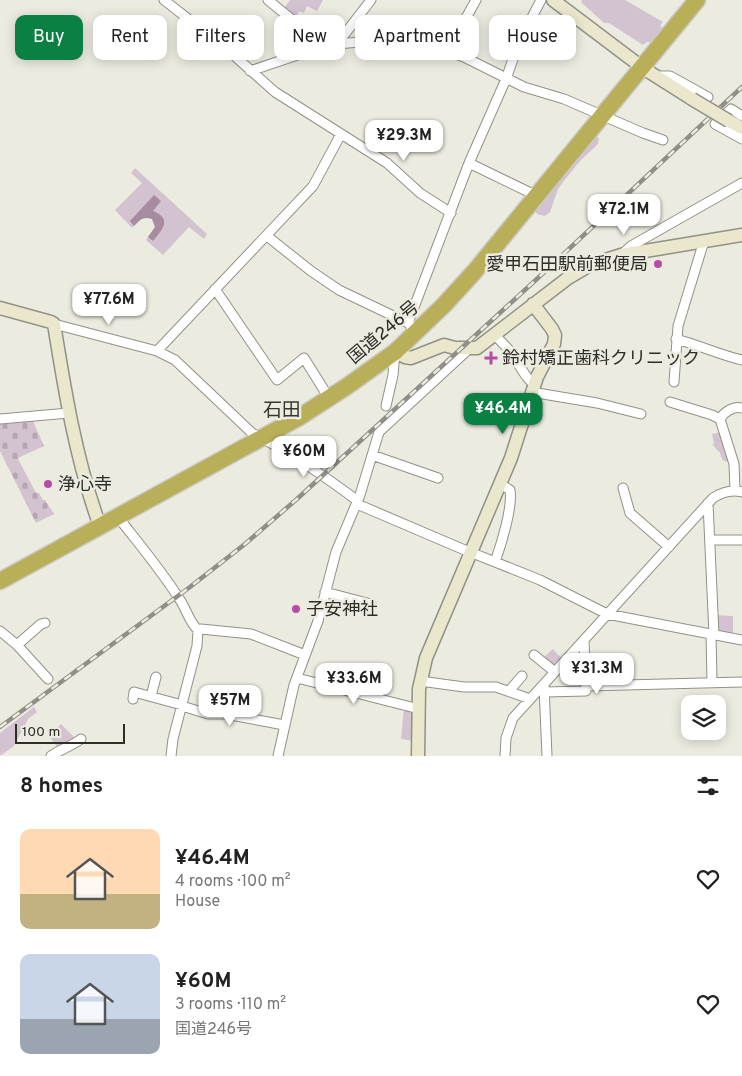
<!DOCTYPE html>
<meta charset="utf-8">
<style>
:root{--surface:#fff;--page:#f6f6f6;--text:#222;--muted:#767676;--accent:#0b8043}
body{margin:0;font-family:Overpass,"Noto Sans JP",sans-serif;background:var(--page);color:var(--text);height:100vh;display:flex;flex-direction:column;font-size:19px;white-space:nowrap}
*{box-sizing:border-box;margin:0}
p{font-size:16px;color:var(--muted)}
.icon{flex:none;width:28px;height:28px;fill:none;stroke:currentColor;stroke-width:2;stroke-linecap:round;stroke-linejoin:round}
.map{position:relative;height:756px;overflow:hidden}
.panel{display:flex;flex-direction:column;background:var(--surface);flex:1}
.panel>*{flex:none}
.banner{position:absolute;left:15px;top:15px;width:712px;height:45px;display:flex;gap:10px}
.buttons{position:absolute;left:681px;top:695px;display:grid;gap:10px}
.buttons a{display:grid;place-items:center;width:45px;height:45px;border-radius:10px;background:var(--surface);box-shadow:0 2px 12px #0003;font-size:25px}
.scale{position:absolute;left:15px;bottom:12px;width:110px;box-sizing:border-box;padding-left:5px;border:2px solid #2e2e29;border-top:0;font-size:14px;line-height:18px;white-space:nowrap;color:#2e2e29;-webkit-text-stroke:4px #ecebe0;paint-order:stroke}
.price{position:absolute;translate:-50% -42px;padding:0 11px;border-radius:10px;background:#fff;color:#222;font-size:16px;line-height:32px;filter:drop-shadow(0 1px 2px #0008)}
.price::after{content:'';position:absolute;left:50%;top:30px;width:15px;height:11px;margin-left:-8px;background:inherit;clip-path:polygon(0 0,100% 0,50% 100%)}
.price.on{background:var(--accent);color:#fff}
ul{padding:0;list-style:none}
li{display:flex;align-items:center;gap:15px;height:125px;padding:0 20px}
li span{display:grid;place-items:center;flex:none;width:140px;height:100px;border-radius:10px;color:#555}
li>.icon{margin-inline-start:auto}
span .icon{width:60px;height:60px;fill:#fffc;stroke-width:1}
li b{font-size:21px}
h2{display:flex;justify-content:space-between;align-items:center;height:60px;padding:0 20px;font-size:21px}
.pill{padding:0 18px;border-radius:10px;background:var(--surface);box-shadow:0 2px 12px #0003;font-size:18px;line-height:45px}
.pill.on{background:var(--accent);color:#fff}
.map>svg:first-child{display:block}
.green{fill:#d3c2cf}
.cemetery{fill:url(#cemetery-stones)}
.water{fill:#a78ca1}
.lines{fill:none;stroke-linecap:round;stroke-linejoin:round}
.street-casing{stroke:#929187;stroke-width:11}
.secondary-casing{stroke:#929187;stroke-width:15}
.highway-casing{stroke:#c9c9c7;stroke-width:19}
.street{stroke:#fff;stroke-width:9}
.secondary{stroke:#eae7cd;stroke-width:12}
.highway{stroke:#baaf59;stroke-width:16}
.rail-casing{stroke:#908f87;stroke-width:4.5}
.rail{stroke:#ecebe0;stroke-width:2.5;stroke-dasharray:8;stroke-linecap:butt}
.secondary-bridge-casing{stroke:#929187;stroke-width:15;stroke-linecap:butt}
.secondary-bridge{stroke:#eae7cd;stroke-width:12}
.poi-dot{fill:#b84aa9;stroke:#ecebe0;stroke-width:2}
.labels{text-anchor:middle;stroke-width:5;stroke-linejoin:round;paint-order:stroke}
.poi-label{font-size:18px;fill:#2e2e29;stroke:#ecebe0;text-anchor:start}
.street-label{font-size:18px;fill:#2e2e29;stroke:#ecebe0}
.neighbourhood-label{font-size:19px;fill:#38372e;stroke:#ecebe0}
</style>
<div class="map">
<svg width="742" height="756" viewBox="0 0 742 756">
<defs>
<pattern id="cemetery-stones" width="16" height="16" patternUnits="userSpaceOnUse" patternTransform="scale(1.25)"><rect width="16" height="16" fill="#d3c2cf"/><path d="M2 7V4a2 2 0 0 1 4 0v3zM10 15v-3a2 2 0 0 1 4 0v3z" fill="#b5a7b2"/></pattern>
</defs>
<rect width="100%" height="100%" fill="#ecebe0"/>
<path class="green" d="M 290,0 L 323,0 L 317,11 L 307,6 L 304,13 L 299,11 L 296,18 L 284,8 Z
M 582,0 L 625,0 L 663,22 L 660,26 L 663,28 L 651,42 L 647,42 L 643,45 L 609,23 L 604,23 L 581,2 Z
M 416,122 L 433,130 L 429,142 L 424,146 L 407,138 Z
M 594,136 L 599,138 L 598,144 L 580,161 L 563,182 L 558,189 L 550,212 L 545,216 L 537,214 L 534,210 Z
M 135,168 L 207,234 L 204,239 L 189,227 L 163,255 L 146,240 L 155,227 L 152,219 C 142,215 139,221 132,228 L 115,210 L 142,183 L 131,173 Z
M 722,432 L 729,460 L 726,462 L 722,459 L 720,453 L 712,444 L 714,444 L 712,434 Z
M 715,615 L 733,616 L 733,634 L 720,632 L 715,627 Z
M 553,649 L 562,659 L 554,667 L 543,658 Z
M 34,707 L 37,712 L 28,719 L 14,746 L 0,756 L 0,733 Z
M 404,708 L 414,710 L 414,741 L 401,739 Z
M 61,724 L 74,737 L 73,741 L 58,748 L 49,736 Z"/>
<path class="cemetery" d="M 32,419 L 44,446 L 20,457 L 18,459 L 36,493 L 39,493 L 43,500 L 45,500 L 54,514 L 36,523 L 0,451 L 0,423 Z"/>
<path class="water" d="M 154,195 L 161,201 L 153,211 C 173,219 162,230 153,241 L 148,237 L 155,227 L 152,219 C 143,216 140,220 134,226 L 130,221 Z"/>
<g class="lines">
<defs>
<path id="street" d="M 164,0 L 229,51 L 275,92 L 387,163 L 420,193 L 451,213
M 268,0 L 324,46
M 337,44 L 371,0
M 448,50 L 476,0
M 250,71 L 324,46 L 337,44 L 360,42 L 401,42 L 432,45 L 464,57 L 524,87 L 564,99 L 643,133 L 663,140
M 657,76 L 670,76 L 708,97
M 742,116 L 731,109 L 715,124 L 742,139
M 469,163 L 537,196
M 267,236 L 311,271 L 339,290 L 408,323
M 622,254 L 631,246 L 742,183
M 215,289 L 277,380 L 304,358 L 329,398
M 54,324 L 157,351 L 175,360 L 252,433 C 290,452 324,476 358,501
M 416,332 L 408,323 L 469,163 L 506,79 L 519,42 L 541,0
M 495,335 L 509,350 L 526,376 L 534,385
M 676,339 C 699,345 720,355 742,360
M 157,351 L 313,186 L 341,134
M 674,382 L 678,326 L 704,241
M 531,392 L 597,403 L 641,414
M 670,402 L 712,415 L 720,419 L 734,464 L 735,490
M 386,406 L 393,375 L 395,352
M 0,419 L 69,413
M 720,419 C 724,412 733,406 742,408
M 372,455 L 438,478
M 623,488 L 630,513 L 669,547
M 708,503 L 714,635
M 357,504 L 460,548 L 540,580 L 607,614 L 742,640
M 118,517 C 139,544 162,571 180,600 C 187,610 189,622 198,630 L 197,646 L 173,739 L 171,756
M 711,540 L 742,540
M 495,562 C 501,545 513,507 510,490 L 500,484
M 325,592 L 371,604
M 198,630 L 201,629 L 251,634 L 305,655
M 0,631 L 17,645 L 48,679
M 711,634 L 712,682
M 17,645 L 41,624 L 45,623
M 534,655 L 555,672
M 297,678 L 419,709
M 420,681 L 464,687 L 496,687 L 530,699
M 544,686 L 547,756
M 586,686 L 742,682
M 509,691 L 522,676
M 545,692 L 586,691 L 584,640
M 151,696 L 156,677
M 133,699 L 134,692 L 182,705
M 182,706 L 208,714 L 225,714 L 284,725
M 51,756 C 61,749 72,746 81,739
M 278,756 L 294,685 L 318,621 L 336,552 L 360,495 L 379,432 L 469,349
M 505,756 L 506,738 L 513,718 L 713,498 C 722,492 731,489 742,492"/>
<path id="secondary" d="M 553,0 L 643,68 L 692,99
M 729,121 L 742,128
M 0,308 L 51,322 L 54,324 C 65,392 76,461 100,526
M 395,352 L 405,357 L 411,358 L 444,345 L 455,348 L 477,348 L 568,278 L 590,265 L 621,255 L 742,235
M 418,756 L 419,689 L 426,658 L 511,458 L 537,377 L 554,344 L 555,335 L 552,329 L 533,304"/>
<path id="highway" d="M 0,581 L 298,418 L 346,387 L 395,352 L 444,305 L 475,271 L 697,0"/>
</defs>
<use href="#street" class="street-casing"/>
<use href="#secondary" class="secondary-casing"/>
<use href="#highway" class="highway-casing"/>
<use href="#street" class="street"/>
<use href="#secondary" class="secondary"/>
<use href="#highway" class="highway"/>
<defs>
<path id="rail" d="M 0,727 L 190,587 L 245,544 L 297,499 L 539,277 L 742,87"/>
</defs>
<use href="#rail" class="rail-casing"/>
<use href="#rail" class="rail"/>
<defs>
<path id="secondary-bridge" d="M 692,99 L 729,121"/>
</defs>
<use href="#secondary-bridge" class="secondary-bridge-casing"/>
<use href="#secondary-bridge" class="secondary-bridge"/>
</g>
<g class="poi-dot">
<circle cx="658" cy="264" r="5"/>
<path d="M488.5 350.5h5v5h5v5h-5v5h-5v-5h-5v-5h5z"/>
<circle cx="48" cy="484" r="5"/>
<circle cx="296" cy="609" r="5"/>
</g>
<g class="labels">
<g class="poi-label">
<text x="648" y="270" text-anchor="end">愛甲石田駅前郵便局</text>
<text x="502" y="364">鈴村矯正歯科クリニック</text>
<text x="58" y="490">浄心寺</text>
<text x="306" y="615">子安神社</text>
</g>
<g class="street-label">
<text transform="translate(383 332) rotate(-40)" y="6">国道246号</text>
</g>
<g class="neighbourhood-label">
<text x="282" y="416">石田</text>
</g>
</g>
</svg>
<div class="buttons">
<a><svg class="icon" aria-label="layers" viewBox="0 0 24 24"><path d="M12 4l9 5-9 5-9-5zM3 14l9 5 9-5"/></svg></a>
</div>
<div class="scale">100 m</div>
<b class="price" style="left:404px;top:162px">¥29.3M</b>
<b class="price" style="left:624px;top:236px">¥72.1M</b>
<b class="price" style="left:109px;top:326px">¥77.6M</b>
<b class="price on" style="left:503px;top:435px">¥46.4M</b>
<b class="price" style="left:304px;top:478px">¥60M</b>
<b class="price" style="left:597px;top:695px">¥31.3M</b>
<b class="price" style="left:354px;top:705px">¥33.6M</b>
<b class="price" style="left:230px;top:727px">¥57M</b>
<div class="banner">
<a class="pill on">Buy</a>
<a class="pill">Rent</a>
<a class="pill">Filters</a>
<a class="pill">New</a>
<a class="pill">Apartment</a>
<a class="pill">House</a>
</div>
</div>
<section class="panel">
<h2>8 homes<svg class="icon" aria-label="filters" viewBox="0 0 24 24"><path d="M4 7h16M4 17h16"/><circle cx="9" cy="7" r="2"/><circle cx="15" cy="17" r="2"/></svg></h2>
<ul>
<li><span style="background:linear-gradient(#ffd9b3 65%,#c2b280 0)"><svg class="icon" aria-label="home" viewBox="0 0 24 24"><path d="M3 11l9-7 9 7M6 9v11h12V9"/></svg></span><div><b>¥46.4M</b><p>4 rooms · 100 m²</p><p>House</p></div><svg class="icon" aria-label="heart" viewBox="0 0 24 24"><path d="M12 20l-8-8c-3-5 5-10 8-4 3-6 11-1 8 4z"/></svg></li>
<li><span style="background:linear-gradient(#c9d6e8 65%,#9aa5b1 0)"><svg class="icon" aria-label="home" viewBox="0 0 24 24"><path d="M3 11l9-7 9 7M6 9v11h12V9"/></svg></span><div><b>¥60M</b><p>3 rooms · 110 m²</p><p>国道246号</p></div><svg class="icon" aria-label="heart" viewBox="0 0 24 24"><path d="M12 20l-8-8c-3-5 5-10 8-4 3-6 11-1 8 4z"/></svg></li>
</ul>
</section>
